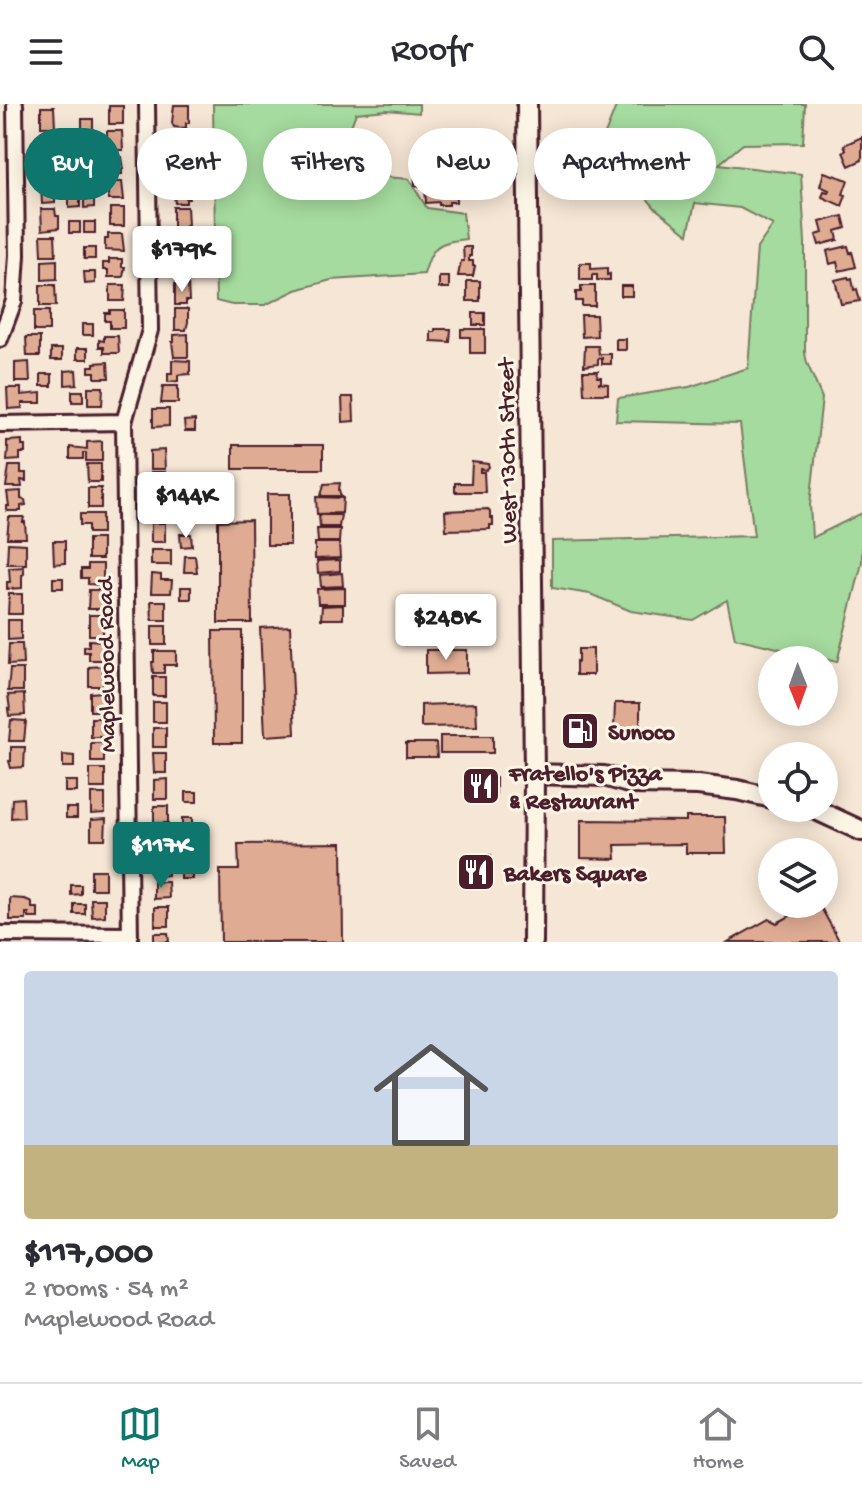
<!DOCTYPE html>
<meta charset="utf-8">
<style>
:root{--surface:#fff;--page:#f2f2f3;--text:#2b2b33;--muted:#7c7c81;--line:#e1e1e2;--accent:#0f766e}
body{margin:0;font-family:"Gochi Hand",sans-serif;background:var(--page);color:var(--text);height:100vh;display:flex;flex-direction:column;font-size:30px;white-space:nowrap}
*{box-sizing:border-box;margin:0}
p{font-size:26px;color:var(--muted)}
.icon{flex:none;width:44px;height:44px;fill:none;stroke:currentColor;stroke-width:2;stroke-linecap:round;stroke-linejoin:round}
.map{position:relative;height:838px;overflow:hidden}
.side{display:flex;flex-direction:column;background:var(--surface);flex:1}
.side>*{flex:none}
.banner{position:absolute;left:24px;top:24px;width:814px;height:72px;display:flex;gap:16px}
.needle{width:52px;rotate:179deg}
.buttons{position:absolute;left:758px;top:542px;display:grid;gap:16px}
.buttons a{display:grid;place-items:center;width:80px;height:80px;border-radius:50%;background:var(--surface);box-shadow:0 4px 20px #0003;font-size:40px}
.price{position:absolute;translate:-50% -68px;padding:0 18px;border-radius:8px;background:#fff;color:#222;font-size:26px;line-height:52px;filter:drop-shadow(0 2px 4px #0008)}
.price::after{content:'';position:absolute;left:50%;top:48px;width:24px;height:18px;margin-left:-12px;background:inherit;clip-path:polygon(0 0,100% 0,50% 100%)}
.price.on{background:var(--accent);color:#fff}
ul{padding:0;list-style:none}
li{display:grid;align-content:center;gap:16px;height:424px;padding:0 24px}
li span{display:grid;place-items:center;height:248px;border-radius:8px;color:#555}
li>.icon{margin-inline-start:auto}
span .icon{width:144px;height:144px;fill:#fffc;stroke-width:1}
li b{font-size:34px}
.tag{padding:0 28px;border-radius:36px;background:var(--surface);box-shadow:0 4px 20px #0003;font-size:28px;line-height:72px}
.tag.on{background:var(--accent);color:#fff}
header{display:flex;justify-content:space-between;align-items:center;height:104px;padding:0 24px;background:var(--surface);font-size:36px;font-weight:600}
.dock{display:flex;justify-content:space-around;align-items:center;height:112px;border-top:2px solid var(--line);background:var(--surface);font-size:22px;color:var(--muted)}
.dock a{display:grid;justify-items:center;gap:4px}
.dock .on{color:var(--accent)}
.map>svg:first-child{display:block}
.green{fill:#a5db9e;stroke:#787d64;stroke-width:2}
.building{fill:#dfac93;stroke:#4a1f2b;stroke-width:2}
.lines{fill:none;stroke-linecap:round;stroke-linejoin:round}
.minor-casing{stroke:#4a1f2b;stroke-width:20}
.major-casing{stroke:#4a1f2b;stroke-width:24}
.minor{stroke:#fcf5e5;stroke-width:14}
.major{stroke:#fcf5e5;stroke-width:18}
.labels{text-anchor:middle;stroke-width:6;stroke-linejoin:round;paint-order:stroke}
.street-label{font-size:24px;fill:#4a1f2b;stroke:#fcf5e5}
.poi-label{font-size:24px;font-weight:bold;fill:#4a1f2b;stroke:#fcf5e5;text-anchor:start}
</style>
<header><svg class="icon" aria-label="menu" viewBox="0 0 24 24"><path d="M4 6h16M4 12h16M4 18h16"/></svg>Roofr<svg class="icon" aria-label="search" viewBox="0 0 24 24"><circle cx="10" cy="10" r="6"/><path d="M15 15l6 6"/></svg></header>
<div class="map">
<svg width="862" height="838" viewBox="0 0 862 838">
<rect width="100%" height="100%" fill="#f6e6d5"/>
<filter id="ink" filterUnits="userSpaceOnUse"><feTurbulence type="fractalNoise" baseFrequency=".0125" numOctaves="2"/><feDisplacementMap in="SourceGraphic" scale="16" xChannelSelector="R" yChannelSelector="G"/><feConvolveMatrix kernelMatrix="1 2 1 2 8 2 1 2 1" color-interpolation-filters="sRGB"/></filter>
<g filter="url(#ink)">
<path class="green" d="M 213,0 L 419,0 L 419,9 L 387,6 L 356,9 L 348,30 L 347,40 L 359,45 L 365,58 L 374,72 L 409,75 L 427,104 L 463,109 L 466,135 C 436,139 433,141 424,170 L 331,176 L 296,186 L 265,201 L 232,201 L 216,197 Z
M 617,0 L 805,0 L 803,39 L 743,40 L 719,60 L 801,70 L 805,138 L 805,249 L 807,259 L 822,294 L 810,401 L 812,434 L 862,409 L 862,459 L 837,558 L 735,534 L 727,496 L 693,516 L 631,507 L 590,490 L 552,484 L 552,437 L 754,432 L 740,320 L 616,317 L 618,294 L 689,283 L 748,264 L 757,144 L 773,121 L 740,104 L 695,99 L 688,130 L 655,104 L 625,68 L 597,50 Z"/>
<path class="building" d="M 174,1 L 189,1 L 189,19 L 186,19 L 186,24 L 174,23 L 172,19 Z
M 109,2 L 123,2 L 123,20 L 109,20 Z
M 41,3 L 54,3 L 55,23 L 41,23 Z
M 82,15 L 93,15 L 93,26 L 82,27 Z
M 187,26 L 187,44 L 184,44 L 184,48 L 173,48 L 173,27 Z
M 107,27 L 122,27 L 123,46 L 107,46 Z
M 41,29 L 55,29 L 55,48 L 41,48 Z
M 862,33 L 862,56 L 849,62 L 843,48 L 846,46 L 844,41 Z
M 83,42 L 94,42 L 94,52 L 83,52 Z
M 70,43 L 80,43 L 81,52 L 70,53 Z
M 174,52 L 187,52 L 187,70 L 185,69 L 185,73 L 173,73 L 173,53 Z
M 107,53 L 122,53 L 124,65 L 122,65 L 122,70 L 108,71 Z
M 41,54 L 55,54 L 55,74 L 41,74 Z
M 414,61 L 427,61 L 427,66 L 433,66 L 433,61 L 450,63 L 450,70 L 453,70 L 453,77 L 454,77 L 454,79 L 452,79 L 452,85 L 456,85 L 456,98 L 449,98 L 449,101 L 439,101 L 439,98 L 426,99 L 425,84 L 433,84 L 433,73 L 428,73 L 428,82 L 415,82 Z
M 84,67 L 94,67 L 94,77 L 84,78 Z
M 824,68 L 848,76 L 843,90 L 846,91 L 842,102 L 822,93 L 824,87 L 828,88 L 829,86 L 820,82 Z
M 174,77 L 189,77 L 189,95 L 186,95 L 186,99 L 175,99 L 173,85 Z
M 108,78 L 122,78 L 124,96 L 108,96 Z
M 41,80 L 55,80 L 55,99 L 42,100 Z
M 84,92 L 94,92 L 94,103 L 84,104 Z
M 69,93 L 80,93 L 80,103 L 69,104 Z
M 173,103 L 187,103 L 188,121 L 185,121 L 185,125 L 173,125 Z
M 110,104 L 124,104 L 124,122 L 110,122 Z
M 41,105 L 55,105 L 56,112 L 59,112 L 59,124 L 42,126 Z
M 843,112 L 846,124 L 836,127 L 838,136 L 819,141 L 816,131 L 823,129 L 820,118 Z
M 69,118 L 80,118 L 80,129 L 69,129 Z
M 84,118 L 95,118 L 95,129 L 84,129 Z
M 173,129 L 188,129 L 188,146 L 185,146 L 185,150 L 174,150 Z
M 108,130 L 122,130 L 124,147 L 105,146 L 105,135 L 108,135 Z
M 41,131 L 55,131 L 56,151 L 42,151 Z
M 848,142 L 850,149 L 852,148 L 856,163 L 839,167 L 837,158 L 830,160 L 827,147 Z
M 463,143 L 471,143 L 471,152 L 469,152 L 469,157 L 473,157 L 473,162 L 475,162 L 473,172 L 458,172 L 461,157 L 464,157 Z
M 84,144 L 95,144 L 95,155 L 84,155 Z
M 175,154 L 190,154 L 190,177 L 176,177 L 176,172 L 174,172 Z
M 109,155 L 122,155 L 122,163 L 125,163 L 123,173 L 108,173 L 108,166 L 103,166 L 103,159 L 109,159 Z
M 57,156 L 57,175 L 42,176 L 42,157 Z
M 580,159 L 591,159 L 591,165 L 607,164 L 607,171 L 610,170 L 610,176 L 597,176 L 597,171 L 592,171 L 592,176 L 580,176 Z
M 84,168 L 95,168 L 95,179 L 85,180 Z
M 439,173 L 449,173 L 449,184 L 439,184 Z
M 848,173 L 849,175 L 852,174 L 854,186 L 857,185 L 860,197 L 841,200 L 835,176 Z
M 467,177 L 480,177 L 480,197 L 467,197 Z
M 175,180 L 188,180 L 189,197 L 186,197 L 186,201 L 175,201 Z
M 40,181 L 55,181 L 56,202 L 40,202 Z
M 110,181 L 125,181 L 124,197 L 110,197 Z
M 581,182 L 595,182 L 595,202 L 582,202 L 582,197 L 576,197 L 576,188 L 581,188 Z
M 621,182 L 632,182 L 632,192 L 621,192 Z
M 175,205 L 188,205 L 188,218 L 186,226 L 175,226 Z
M 110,206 L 124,206 L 124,224 L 110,224 L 110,217 L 105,217 L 105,209 L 110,209 Z
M 34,207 L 49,207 L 49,227 L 34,227 Z
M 473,209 L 485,209 L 485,221 L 473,221 Z
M 581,211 L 596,211 L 597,232 L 582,233 Z
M 82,220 L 93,220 L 93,231 L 82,231 Z
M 435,225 L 451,225 L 450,238 L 431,237 L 431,228 L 435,228 Z
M 461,225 L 485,225 L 485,249 L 470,249 L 470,233 L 461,233 Z
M 188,230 L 188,253 L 174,253 L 172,238 L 174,238 L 174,231 Z
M 104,232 L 118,232 L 119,249 L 104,249 L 104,243 L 99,243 L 99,236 L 104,237 Z
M 26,233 L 40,233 L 40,252 L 27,252 Z
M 616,235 L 626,235 L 626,246 L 616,246 Z
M 585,242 L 598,242 L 599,250 L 611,250 L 611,260 L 602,260 L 602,254 L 598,255 L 598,260 L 584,262 Z
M 77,244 L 88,244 L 88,255 L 77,255 Z
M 51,245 L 62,245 L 62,256 L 51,256 Z
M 172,256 L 190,257 L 190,270 L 178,271 L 178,277 L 168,278 L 168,269 L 172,269 Z
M 29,258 L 30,278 L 15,278 L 15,259 Z
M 108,258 L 109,274 L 95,274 L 95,268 L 89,268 L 89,262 L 94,262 L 94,259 Z
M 76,266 L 77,280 L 65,281 L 65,267 Z
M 583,267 L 598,267 L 597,273 L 601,273 L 601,279 L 598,279 L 608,280 L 608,290 L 584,290 Z
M 41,270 L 52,270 L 52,282 L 41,282 Z
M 163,282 L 178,282 L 178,299 L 161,299 Z
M 88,283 L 103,283 L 102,301 L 88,301 Z
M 7,284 L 21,284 L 21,291 L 41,289 L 41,299 L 22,299 L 22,304 L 8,305 Z
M 72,287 L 83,287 L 83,298 L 72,298 Z
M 342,293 L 353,293 L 354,317 L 343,318 Z
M 153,305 L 169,305 L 169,322 L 153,323 Z
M 195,316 L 195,327 L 185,327 L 184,317 Z
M 22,336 L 22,342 L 25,342 L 25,349 L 20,349 L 20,356 L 7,357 L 8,343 L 7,343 L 7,337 Z
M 102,337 L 102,357 L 86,357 L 86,349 L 83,349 L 83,355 L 70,355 L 70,343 L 87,345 L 87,338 Z
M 233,341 L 323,341 L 323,365 L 233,365 Z
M 164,346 L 165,365 L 150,365 L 150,347 Z
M 472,358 L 488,360 L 489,363 L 486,366 L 480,365 L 480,368 L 484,368 L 485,388 L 455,388 L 455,379 L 471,379 Z
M 87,360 L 101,360 L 101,378 L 88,378 Z
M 9,362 L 21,362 L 21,369 L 26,369 L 26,377 L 21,376 L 22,383 L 6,383 Z
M 151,368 L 165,368 L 165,387 L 151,387 Z
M 340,379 L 339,386 L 341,392 L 321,392 L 324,380 Z
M 88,384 L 101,384 L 101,404 L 88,404 Z
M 21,387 L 21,395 L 25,396 L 26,401 L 21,402 L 21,407 L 7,407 L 7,402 L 9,402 L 7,388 Z
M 267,390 L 290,390 L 290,441 L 267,441 Z
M 316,393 L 343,394 L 342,409 L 317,410 Z
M 150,394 L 165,394 L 165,413 L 151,413 Z
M 488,405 L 490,407 L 490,414 L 493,414 L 493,421 L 490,421 L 490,425 L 446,426 L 445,407 Z
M 80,410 L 102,410 L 102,429 L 88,429 L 88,421 L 80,421 Z
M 319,411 L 341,411 L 339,423 L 320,423 Z
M 9,413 L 24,413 L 23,418 L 25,418 L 26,434 L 7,434 Z
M 251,416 L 252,519 L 218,519 L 218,417 Z
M 151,419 L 165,419 L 165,438 L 151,438 Z
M 317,425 L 340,425 L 339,438 L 318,438 Z
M 180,430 L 191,430 L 192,442 L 181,443 Z
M 88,435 L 102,435 L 102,455 L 88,455 Z
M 53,437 L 65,437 L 65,459 L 54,460 Z
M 8,439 L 26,440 L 26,460 L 7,460 Z
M 315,439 L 339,439 L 340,454 L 315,455 Z
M 151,446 L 171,446 L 171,461 L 151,461 Z
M 185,452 L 195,452 L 197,468 L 184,468 Z
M 340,456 L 340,467 L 318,469 L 317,457 Z
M 88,460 L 103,460 L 103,481 L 88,480 L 88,474 L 81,474 L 81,465 L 88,465 Z
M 24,463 L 24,470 L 22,471 L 22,484 L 7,485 L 7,478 L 10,478 L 9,464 Z
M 342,469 L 343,482 L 321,483 L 320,471 Z
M 152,470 L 161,471 L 161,476 L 172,476 L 171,489 L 151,489 Z
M 53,474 L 63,474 L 63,484 L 53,484 Z
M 181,483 L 191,483 L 191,495 L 181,495 Z
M 345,484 L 345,500 L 318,500 L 317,485 Z
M 89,486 L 103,486 L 103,505 L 88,505 Z
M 9,490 L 22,490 L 22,510 L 8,510 Z
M 151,497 L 166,497 L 166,516 L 152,516 Z
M 343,501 L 343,515 L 321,515 L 322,502 Z
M 89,511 L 103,511 L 103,531 L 89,531 Z
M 8,516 L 21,516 L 21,535 L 8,536 Z
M 152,522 L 166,522 L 166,541 L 152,541 Z
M 290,522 L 295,630 L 265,632 L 260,524 Z
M 213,527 L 242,527 L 242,639 L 214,639 Z
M 89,536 L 103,537 L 103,556 L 89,556 L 89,548 L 84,548 L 84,542 L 89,542 Z
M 9,540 L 22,540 L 23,560 L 8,561 Z
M 578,545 L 593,545 L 593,571 L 576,571 L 576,557 L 578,558 Z
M 426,546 L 467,546 L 467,569 L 426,570 Z
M 154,547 L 176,547 L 176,561 L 164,561 L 164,569 L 153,569 L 152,558 L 154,558 Z
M 103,562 L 103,582 L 89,582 L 89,563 Z
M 10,565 L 23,565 L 23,587 L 8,587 Z
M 153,573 L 165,573 L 165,592 L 153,592 Z
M 102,588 L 103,607 L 90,607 L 90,589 Z
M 24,590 L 25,611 L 9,612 L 8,605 L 10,606 L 8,591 Z
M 153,598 L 166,598 L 166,618 L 153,618 Z
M 476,599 L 477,622 L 421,623 L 421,601 Z
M 615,599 L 640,599 L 640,627 L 614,627 Z
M 91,614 L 104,614 L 104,633 L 91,633 Z
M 11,616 L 26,617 L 24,637 L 9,637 Z
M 153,624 L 166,624 L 166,643 L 153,643 Z
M 440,632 L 493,632 L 493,649 L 440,649 Z
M 91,639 L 104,639 L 104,658 L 91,658 Z
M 406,639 L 436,639 L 437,653 L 406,653 Z
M 11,643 L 25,643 L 24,663 L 11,664 L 9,657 L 11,657 Z
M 153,649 L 166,649 L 166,669 L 154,669 Z
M 63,651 L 74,652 L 74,663 L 63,663 Z
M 90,665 L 105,665 L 105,684 L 90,684 Z
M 467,674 L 496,674 L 496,690 L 467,690 Z
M 168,675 L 168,695 L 154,695 L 154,676 Z
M 65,677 L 77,677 L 77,688 L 65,688 Z
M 186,688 L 197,688 L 197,698 L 186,698 Z
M 91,690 L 105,690 L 105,709 L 91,710 Z
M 23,694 L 24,713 L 11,714 L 12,695 Z
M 154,702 L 168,702 L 168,719 L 154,719 Z
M 66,704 L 77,704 L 77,714 L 66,714 Z
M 686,713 L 725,713 L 726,749 L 686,749 L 686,740 L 615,741 L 616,755 L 581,754 L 581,716 L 686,717 Z
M 182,714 L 192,714 L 192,723 L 182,723 Z
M 106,715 L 105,735 L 91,735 L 91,716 Z
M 342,739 L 343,838 L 221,838 L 220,766 L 239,766 L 238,740 Z
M 491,751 L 491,784 L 468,784 L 468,780 L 461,780 L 461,757 L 468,757 L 467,752 Z
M 154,752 L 168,752 L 168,771 L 154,772 Z
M 181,764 L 192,764 L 192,775 L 181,775 Z
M 91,766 L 105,766 L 105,785 L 91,785 Z
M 154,778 L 168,778 L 169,794 L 154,795 Z
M 71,781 L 81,781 L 81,790 L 71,791 Z
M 10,794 L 25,795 L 32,798 L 32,804 L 38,804 L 38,814 L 29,814 L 29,809 L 26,809 L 26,816 L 10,816 Z
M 91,795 L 105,795 L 105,812 L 92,813 Z
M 74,800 L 85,800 L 85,810 L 74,810 Z
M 812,800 L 819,800 L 840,838 L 728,838 L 769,815 L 777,819 Z
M 155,803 L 169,803 L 169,822 L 155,822 Z
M 154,829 L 168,829 L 169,838 L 154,838 Z"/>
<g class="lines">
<defs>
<path id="minor" d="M 0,235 L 14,197 L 17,151 L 15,0
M 0,320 L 124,318
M 0,830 L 130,831
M 130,838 L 124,318 L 150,226 L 147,0"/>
<path id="major" d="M 527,0 L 534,670 L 533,838
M 534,670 L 604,672 L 632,680 L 698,681 L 737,686 L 772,694
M 812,704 L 862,727"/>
</defs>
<use href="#minor" class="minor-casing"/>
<use href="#major" class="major-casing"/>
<use href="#minor" class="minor"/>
<use href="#major" class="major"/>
</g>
</g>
<defs>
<symbol id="fuel-square" viewBox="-11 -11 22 22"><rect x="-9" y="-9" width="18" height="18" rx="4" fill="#4a1f2b" stroke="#fcf5e5"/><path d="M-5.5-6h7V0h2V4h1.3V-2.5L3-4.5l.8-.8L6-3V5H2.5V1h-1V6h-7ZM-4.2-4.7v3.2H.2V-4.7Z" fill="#fff"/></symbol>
<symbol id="restaurant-square" viewBox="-11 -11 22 22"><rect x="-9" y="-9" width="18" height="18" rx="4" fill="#4a1f2b" stroke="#fcf5e5"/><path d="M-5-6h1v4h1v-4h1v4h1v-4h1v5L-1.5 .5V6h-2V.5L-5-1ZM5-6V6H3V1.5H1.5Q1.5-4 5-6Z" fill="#fff"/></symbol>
</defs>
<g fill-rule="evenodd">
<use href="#fuel-square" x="558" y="605" width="44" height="44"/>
<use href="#restaurant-square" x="459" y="660" width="44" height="44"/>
<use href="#restaurant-square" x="454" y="746" width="44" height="44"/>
</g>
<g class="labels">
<g class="street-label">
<text transform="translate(506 347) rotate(-91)" y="8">West 130th Street</text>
<text transform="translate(105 561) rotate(-91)" y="8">Maplewood Road</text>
</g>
<g class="poi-label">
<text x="608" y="635">Sunoco</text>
<text x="509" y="676">Fratello's Pizza<tspan x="509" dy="28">&amp; Restaurant</tspan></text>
<text x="504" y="776">Bakers Square</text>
</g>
</g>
</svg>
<div class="buttons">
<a><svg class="needle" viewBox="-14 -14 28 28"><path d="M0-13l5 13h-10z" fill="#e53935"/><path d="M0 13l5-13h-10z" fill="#7c7c81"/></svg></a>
<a><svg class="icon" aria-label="locate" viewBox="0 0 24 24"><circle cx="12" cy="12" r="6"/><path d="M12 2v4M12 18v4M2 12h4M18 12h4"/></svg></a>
<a><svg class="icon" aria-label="layers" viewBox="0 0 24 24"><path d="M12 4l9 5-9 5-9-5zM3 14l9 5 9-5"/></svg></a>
</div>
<b class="price" style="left:182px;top:190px">$179K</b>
<b class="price" style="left:186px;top:436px">$144K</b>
<b class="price" style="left:446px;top:558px">$248K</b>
<b class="price on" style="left:161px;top:786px">$117K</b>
<div class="banner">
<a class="tag on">Buy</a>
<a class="tag">Rent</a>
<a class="tag">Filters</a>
<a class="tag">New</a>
<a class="tag">Apartment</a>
</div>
</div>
<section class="side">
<ul>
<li><span style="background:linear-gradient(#c9d6e8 70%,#c2b280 0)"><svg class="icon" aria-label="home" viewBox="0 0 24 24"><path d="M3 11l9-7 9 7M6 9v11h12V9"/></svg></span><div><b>$117,000</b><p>2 rooms · 54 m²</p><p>Maplewood Road</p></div></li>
</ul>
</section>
<nav class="dock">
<a class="on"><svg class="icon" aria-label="map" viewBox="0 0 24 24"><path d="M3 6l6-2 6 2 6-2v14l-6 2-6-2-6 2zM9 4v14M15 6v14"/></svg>Map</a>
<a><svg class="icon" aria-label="saved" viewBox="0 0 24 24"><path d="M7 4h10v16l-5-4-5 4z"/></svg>Saved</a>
<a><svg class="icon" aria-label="home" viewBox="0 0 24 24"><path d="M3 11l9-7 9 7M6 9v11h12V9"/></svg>Home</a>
</nav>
